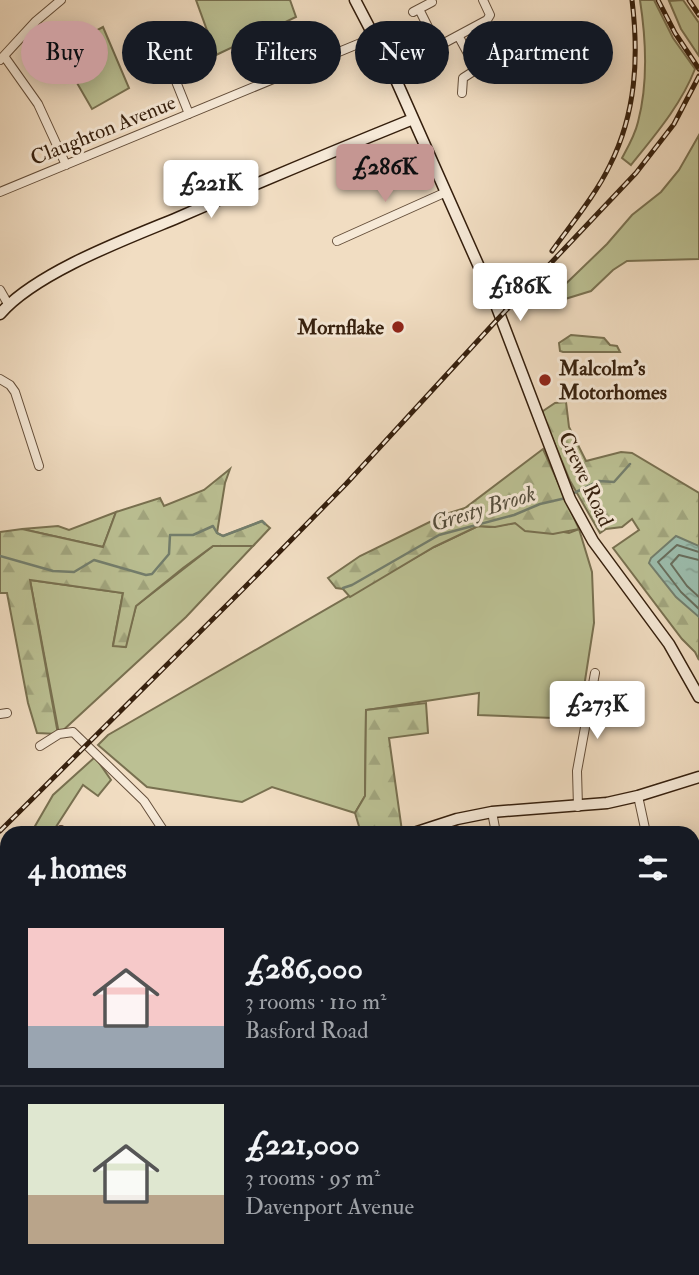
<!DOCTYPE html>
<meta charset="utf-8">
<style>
:root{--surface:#171b24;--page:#242831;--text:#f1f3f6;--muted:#9ea1a6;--line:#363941;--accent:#c59692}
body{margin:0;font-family:"IM FELL Double Pica",serif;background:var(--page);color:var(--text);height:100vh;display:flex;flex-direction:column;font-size:26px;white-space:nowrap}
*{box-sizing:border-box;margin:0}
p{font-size:23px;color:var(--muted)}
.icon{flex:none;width:38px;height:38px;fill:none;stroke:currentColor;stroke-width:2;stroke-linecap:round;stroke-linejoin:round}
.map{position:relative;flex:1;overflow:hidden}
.side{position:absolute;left:0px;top:826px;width:700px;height:450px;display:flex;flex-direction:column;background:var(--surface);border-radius:21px 21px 0 0;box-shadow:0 4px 18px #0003}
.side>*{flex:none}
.banner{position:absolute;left:21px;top:21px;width:658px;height:63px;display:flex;gap:14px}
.price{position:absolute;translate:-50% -60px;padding:0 16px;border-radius:7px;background:#fff;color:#222;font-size:23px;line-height:46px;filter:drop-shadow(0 2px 4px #0008)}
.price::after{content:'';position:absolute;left:50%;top:42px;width:21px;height:16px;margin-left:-10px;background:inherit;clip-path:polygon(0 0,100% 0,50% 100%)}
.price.active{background:var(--accent);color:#111}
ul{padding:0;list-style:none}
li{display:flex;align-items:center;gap:21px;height:175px;padding:0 28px}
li+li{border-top:2px solid var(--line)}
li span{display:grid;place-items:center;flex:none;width:196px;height:140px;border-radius:0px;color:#555}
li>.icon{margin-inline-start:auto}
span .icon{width:84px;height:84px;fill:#fffc;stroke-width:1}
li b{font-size:30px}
h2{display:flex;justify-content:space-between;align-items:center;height:84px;padding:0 28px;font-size:30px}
.chip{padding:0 24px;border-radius:32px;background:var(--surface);box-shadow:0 4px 18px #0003;font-size:24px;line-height:63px}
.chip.active{background:var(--accent);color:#111}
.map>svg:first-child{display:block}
.green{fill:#bbc093;stroke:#787050;stroke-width:2}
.forest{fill:url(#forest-firs);stroke:#787050;stroke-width:2}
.water{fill:url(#water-ripples);stroke:#737e6d;stroke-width:2}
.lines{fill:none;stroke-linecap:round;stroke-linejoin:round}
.shore{stroke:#686e5d;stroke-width:2}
.stream{stroke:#737e6d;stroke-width:2.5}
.street-casing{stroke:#644e3a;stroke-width:10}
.secondary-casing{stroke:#351f0d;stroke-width:13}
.street{stroke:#f6e9d7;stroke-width:8}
.secondary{stroke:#f6e9d7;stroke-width:10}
.rail-casing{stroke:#351f0d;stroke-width:5}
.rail{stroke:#f6e9d7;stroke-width:2.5;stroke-dasharray:8;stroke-linecap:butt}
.poi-dot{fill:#8f2418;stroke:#f6e9d7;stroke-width:2.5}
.labels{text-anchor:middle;stroke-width:6;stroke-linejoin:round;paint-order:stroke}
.street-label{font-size:21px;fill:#351f0d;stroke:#f6e9d7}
.poi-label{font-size:21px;font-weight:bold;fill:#351f0d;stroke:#f6e9d7;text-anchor:end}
.water-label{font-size:23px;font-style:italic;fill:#544e3d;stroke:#f6e9d7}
</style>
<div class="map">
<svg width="699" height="1275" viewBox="0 0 699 1275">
<defs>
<pattern id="forest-firs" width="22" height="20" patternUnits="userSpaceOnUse" patternTransform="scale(1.75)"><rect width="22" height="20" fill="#bbc093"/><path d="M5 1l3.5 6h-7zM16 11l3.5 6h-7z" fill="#a1a57e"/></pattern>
<pattern id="water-ripples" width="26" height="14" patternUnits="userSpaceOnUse" patternTransform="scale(1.75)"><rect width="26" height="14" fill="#9cbdad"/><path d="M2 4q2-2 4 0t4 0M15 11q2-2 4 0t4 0" fill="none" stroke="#87a294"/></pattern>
</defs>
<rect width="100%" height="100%" fill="#f1ddc2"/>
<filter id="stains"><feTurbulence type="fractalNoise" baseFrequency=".00286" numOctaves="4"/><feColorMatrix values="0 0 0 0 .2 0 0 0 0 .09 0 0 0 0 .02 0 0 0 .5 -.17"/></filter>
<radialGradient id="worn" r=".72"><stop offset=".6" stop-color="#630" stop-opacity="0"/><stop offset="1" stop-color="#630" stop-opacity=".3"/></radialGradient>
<path class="green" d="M 196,0 L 290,0 L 296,17 L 216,55 Z
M 640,0 L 654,0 L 673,38 L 695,69 C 681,105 655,135 631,165 L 622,158 C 628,147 635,135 638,122 C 648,84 646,39 640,0 Z
M 683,0 L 699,23 L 699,56 L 681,29 L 669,1 Z
M 103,27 L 129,88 L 92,109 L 62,57 L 88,35 Z
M 699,135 L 699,259 L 627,261 L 613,270 L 591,291 L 552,303 L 550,299 L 607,244 L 632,215 L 661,192 L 679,170 Z
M 116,512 L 103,547 L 22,529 L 58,526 L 69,530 Z
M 515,523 L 569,533 L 579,529 L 592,572 L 594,623 L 579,719 L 478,715 L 479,693 L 366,710 L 365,796 L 355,813 L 272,787 L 242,802 L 147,787 L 98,745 L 108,735 L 434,547 L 478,526 L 490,527 Z
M 213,546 L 253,546 L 186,617 L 59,734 L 30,580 L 123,593 L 113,645 L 125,647 L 136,606 Z
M 95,757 L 111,780 L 98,796 L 83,785 L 52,833 L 31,833 L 53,795 Z
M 368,1269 L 478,1269 L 477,1275 L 368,1275 Z"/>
<path class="forest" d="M 571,335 L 604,338 L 610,345 L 617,346 L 620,352 L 563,352 L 560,351 L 559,343 Z
M 566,402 L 569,427 L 586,461 L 621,452 L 632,453 L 699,493 L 699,660 L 695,652 L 682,639 L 613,548 L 639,530 L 632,519 L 622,527 L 606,529 L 600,533 L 570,481 L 543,416 L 543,411 L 555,403 Z
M 543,449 L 579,529 L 553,534 L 525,531 L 515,523 L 495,527 L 478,526 L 434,547 L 350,597 L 343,589 L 336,588 L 328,578 L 360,556 L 446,514 L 465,508 Z
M 230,469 L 225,483 L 217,533 L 223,536 L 262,521 L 270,528 L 253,546 L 213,546 L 183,568 L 136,606 L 126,647 L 113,646 L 123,593 L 30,580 L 58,734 L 37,733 L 28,703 L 7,593 L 0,593 L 0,532 L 22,529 L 103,547 L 116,512 L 160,498 L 164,506 L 204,490 Z
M 426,703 L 428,733 L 389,738 L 402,831 L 396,833 L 361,833 L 355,813 L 365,796 L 366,710 Z"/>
<path class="water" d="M 676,536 L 699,546 L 699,617 L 676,597 L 649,563 L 651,558 Z"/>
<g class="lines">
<path class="shore" d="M 699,552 L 677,545 L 658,562 L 681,592 L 699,609
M 699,560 L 679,555 L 671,564 L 687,586 L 699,597"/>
<path class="stream" d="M 572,494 L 599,481 L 614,482 L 630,464
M 0,556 L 53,571 L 74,572 L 94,560 L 146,575 L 152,574 L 169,554 L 170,535 L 193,535 L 213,526 L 217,533 L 223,536 L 262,521 L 265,524
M 343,588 L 352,585 L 439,535 L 514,515 L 540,504 L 566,498"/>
<defs>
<path id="street" d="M 419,9 L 438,47
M 413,12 L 432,2
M148 49a15 15 0 1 1 30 0a15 15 0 1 1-30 0Z
M 459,37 L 477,70
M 4,56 L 38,104 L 66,165
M 0,60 L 36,21 L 61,0
M 169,64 L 189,114
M 392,71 L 487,20 L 490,15 L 483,0
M 462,93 L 463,78 L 527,37 L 544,51
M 0,192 L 375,37
M 337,241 L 444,193
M 0,290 L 8,304
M 0,379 L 10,385 L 15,392 L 39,466
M 0,714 L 7,713
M 40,746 L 59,734 L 73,732 L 144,801 L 165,833
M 638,796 L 646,833
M 578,807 L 577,771 L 595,673
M 492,812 L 496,833
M 61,830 L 61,833
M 693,873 L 699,869
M 693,946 L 699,946
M 0,1061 L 7,1059
M 693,1075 L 699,1075
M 693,1149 L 699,1150
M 693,1223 L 699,1223
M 484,1275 L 484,1272
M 612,1275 L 612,1269"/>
<path id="secondary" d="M 355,0 L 392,71 L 496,305 L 570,499 L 593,541 L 669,644 L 699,697
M 0,314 C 35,273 126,239 177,218 C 255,184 334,151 413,119
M 414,833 L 457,819 L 492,812 L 607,803 L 638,796 L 699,777
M 271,1275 L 272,1269"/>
</defs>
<use href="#street" class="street-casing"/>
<use href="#secondary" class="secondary-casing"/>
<use href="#street" class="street"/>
<use href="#secondary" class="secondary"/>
<defs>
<path id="rail" d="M 658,0 L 675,33 L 699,69
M 689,0 L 699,15
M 552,251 C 572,223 595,196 610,165 C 636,113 639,57 632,0
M 0,831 L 245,587 L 346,484 L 495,322 L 636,173 L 674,124 L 699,76"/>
</defs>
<use href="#rail" class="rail-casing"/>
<use href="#rail" class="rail"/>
</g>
<g class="poi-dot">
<circle cx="398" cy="327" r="7"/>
<circle cx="545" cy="380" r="7"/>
</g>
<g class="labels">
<g class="street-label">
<text transform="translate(103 130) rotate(-22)" y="7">Claughton Avenue</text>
<text transform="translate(586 479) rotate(65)" y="7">Crewe Road</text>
</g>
<g class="poi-label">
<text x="384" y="334">Mornflake</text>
<text x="559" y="375" text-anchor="start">Malcolm's<tspan x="559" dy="24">Motorhomes</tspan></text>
</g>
<g class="water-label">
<text transform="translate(483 508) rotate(-17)" y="8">Gresty Brook</text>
</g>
</g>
<rect width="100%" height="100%" filter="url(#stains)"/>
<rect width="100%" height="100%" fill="url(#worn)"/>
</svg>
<b class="price active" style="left:385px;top:204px">£286K</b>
<b class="price" style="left:211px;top:220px">£221K</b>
<b class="price" style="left:520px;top:323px">£186K</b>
<b class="price" style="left:597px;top:741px">£273K</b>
<div class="banner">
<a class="chip active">Buy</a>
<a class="chip">Rent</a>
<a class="chip">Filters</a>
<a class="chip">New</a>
<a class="chip">Apartment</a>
</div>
<section class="side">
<h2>4 homes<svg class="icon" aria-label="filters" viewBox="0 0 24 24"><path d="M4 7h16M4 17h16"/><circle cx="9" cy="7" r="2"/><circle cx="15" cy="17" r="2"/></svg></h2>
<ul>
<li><span style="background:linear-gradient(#f6c9c9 70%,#9aa5b1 0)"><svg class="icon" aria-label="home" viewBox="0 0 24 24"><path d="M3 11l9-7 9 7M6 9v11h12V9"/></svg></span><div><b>£286,000</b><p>3 rooms · 110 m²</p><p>Basford Road</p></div></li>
<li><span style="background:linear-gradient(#dfe7d0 65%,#b9a48a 0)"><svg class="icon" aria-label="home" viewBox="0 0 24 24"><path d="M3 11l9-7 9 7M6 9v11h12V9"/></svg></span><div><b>£221,000</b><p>3 rooms · 95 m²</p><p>Davenport Avenue</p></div></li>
</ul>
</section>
</div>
